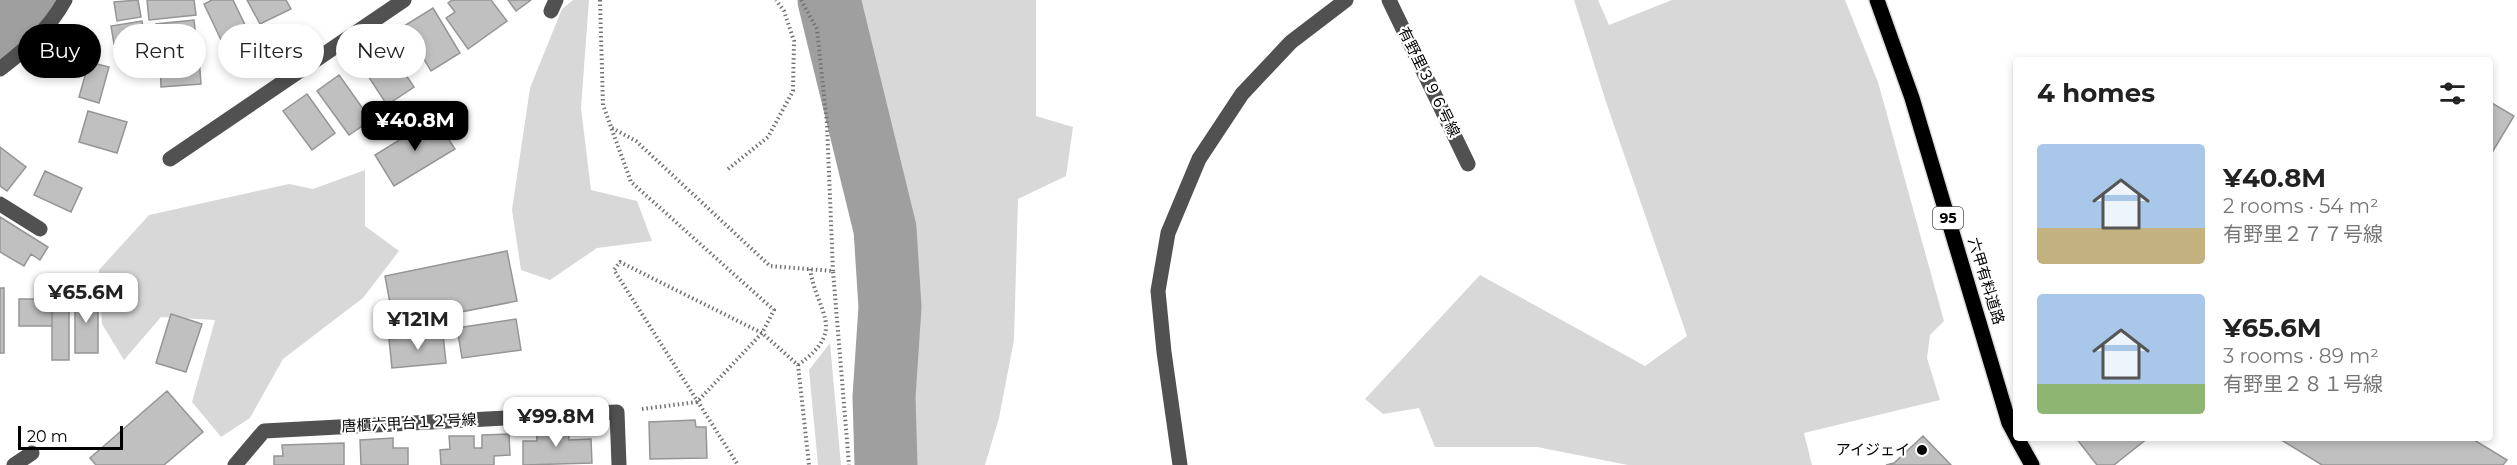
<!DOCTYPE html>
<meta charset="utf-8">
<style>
:root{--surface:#fff;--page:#f2f2f2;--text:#222;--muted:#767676;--accent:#000}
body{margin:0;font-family:Montserrat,"Noto Sans JP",sans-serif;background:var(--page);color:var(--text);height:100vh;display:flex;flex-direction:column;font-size:22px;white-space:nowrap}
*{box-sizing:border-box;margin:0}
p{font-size:20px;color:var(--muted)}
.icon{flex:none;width:33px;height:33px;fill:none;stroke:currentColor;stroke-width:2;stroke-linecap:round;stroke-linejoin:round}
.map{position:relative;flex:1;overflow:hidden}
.sheet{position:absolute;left:2013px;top:57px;width:480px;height:384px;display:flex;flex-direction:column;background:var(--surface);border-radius:6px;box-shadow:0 3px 9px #0003}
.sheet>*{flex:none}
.guide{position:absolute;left:18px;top:24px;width:570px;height:54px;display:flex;gap:12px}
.scale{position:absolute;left:18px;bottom:15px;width:105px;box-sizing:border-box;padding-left:6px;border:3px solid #000;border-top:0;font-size:16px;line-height:21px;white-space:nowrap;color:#000;-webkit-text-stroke:4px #fff;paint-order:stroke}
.price{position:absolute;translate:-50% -51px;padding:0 14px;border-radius:12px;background:#fff;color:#222;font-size:20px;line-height:39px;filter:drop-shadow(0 2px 3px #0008)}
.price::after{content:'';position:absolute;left:50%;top:36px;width:18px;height:14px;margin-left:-9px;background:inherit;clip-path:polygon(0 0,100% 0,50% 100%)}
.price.selected{background:var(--accent);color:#fff}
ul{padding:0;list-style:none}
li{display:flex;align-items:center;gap:18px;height:150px;padding:0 24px}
li span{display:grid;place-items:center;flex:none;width:168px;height:120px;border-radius:6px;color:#555}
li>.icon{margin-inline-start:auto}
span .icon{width:72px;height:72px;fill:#fffc;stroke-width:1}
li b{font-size:26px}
h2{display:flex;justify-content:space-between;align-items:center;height:72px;padding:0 24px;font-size:26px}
.chip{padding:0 21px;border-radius:27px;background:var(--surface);box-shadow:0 3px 9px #0003;font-size:21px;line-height:54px}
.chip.selected{background:var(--accent);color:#fff}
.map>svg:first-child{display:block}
.green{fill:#d8d8d8}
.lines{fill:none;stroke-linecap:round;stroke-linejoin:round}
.river{stroke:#9f9f9f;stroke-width:63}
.building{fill:#c0c0c0;stroke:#959595;stroke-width:1.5}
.major-casing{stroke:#dbdbdb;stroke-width:18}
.path{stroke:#737373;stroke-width:4;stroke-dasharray:1.5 3;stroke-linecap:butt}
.minor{stroke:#515151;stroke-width:15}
.major{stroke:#000;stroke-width:15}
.poi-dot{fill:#000;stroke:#fff;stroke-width:2}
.labels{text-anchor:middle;stroke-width:4.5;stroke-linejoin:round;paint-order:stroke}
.shield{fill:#fff;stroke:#4c4c4c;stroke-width:1.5}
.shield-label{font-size:14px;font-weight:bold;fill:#000}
.street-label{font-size:15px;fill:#000;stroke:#fff}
.poi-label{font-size:15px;fill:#000;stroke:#fff;text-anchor:end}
</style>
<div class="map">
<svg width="2517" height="465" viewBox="0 0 2517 465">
<rect width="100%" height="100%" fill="#fff"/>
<path class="green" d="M 573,0 L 589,0 L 581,108 L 591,190 L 637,201 L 652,241 L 597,248 L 550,280 L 521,270 L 512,210 L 530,88 L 562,9 Z
M 837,0 L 1036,0 L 1036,116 L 1073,127 L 1066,176 L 1018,199 L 1014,340 L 999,418 L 985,465 L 893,465 L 891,411 L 896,284 Z
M 1574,0 L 1598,0 L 1609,25 L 1672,0 L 1845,0 L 1878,82 L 1944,321 L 1930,335 L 1927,358 L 1940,400 L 1804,433 L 1812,465 L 1628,465 L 1537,447 L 1435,447 L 1419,408 L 1383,414 L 1365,399 L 1480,275 L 1645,366 L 1687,336 L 1607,105 Z
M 365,170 L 365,226 L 399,251 L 363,298 L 283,359 L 250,418 L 221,437 L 192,402 L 215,320 L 161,317 L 124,360 L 102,324 L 99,270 L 149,215 L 289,184 L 313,189 Z
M 830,343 L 841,465 L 818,465 L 809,370 Z"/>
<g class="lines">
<path class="river" d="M 829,0 L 885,229 L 890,307 L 884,397 L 886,465
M 0,34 L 14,23 L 35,0"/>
</g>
<path class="building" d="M 138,0 L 141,17 L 117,21 L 114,2 Z
M 147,0 L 194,0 L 196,15 L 149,20 Z
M 212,0 L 233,0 L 248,31 L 223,44 L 204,4 Z
M 247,0 L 286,0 L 291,9 L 260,24 Z
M 452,0 L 491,0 L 507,21 L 468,49 L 446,18 L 455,12 L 448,3 Z
M 508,0 L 531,0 L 516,11 Z
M 433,8 L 460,53 L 431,71 L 404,26 Z
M 194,20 L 197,48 L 159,52 L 156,24 Z
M 142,21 L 145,39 L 114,44 L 111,26 Z
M 384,42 L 414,87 L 387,105 L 357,59 Z
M 199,57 L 201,84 L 161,87 L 160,60 Z
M 89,62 L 109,67 L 99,103 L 79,97 Z
M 339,75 L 371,120 L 349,135 L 317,91 Z
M 307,94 L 335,133 L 312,150 L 283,111 Z
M 2490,102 L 2514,116 L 2490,156 Z
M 88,111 L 127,122 L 117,153 L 79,142 Z
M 435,118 L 455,149 L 394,186 L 375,155 Z
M 0,147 L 26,167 L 7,191 L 0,186 Z
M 45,171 L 82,188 L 71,212 L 34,195 Z
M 0,217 L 48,247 L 40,260 L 31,254 L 24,266 L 0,252 Z
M 507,251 L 517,301 L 394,325 L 385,276 Z
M 52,284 L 69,284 L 69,360 L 52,360 Z
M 0,288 L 4,288 L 4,353 L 0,353 Z
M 75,295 L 98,295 L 98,353 L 75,353 Z
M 19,299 L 52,299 L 52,326 L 19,326 Z
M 171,314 L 202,324 L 186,372 L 156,363 Z
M 516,319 L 521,350 L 462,358 L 457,328 Z
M 443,334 L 446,363 L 392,368 L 389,339 Z
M 167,391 L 203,432 L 164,465 L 96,465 L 90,458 Z
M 695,420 L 696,427 L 706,427 L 707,458 L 650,459 L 649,422 Z
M 568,425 L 569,440 L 591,439 L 592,463 L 523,465 L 523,441 L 537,441 L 536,426 Z
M 509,434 L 510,455 L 494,456 L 494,465 L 441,465 L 440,450 L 450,449 L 449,436 L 474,436 L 474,448 L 482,448 L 482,435 Z
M 1923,436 L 1951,465 L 1886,465 L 1894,463 Z
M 393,438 L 393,448 L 408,448 L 408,465 L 361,465 L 360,440 Z
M 2076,438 L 2148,438 L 2114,465 L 2097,465 Z
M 2278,438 L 2471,438 L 2507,460 L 2503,465 L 2322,465 Z
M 344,443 L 344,465 L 274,465 L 274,456 L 283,456 L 282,445 Z"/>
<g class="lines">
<defs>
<path id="major" d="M 1877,0 L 1912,98 L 2009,423 L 2016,436
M 2017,438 L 2032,465"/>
</defs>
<use href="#major" class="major-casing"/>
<path class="path" d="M 600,0 L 603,105 L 631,182 L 774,310 L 762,333 L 620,262 L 614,270 L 738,465
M 801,0 L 817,29 L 827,124 L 833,271
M 612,128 L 636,141 L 770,266 L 833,271 L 849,465
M 728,169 L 768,137 L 793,91 L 794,41 L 784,11 L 776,0
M 798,365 C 848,329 817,314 810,269
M 642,409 L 697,402 L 762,333 L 798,365 L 809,465"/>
<path class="minor" d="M 1389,0 L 1468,164
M 551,11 L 556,0
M 0,69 C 26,49 49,29 65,0
M 170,159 L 404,0
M 0,204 L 40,229
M 14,465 L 32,453
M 235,465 L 264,431 L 617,412 L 619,465
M 1180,465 L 1164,352 L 1158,291 L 1168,233 L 1199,159 L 1242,94 L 1291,42 L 1346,0"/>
<use href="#major" class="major"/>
</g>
<circle class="poi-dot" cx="1922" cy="450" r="6"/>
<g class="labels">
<rect class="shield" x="1933" y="207" width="30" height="22" rx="4.5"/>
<g class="shield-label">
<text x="1948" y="223">95</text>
</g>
<g class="street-label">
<text transform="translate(1429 82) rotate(64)" y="5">有野里３９６号線</text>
<text transform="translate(1986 281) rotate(73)" y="5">六甲有料道路</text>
<text transform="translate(409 423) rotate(-3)" y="5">唐櫃六甲台１２号線</text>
</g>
<g class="poi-label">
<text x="1910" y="455">アイジェイ</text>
</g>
</g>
</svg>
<div class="scale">20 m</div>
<b class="price selected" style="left:415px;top:152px">¥40.8M</b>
<b class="price" style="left:86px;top:324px">¥65.6M</b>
<b class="price" style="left:418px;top:351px">¥121M</b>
<b class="price" style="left:556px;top:448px">¥99.8M</b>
<div class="guide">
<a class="chip selected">Buy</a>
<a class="chip">Rent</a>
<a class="chip">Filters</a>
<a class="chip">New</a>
</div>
<section class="sheet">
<h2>4 homes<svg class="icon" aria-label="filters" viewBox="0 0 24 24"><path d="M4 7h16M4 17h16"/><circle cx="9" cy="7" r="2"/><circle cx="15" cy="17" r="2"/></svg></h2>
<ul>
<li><span style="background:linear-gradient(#a9c7e8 70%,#c2b280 0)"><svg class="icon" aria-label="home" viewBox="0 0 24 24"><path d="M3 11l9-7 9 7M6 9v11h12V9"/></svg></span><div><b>¥40.8M</b><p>2 rooms · 54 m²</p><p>有野里２７７号線</p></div></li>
<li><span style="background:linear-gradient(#a9c7e8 75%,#8fb573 0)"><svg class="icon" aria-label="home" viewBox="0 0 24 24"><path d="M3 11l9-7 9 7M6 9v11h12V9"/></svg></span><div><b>¥65.6M</b><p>3 rooms · 89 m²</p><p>有野里２８１号線</p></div></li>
</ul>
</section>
</div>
